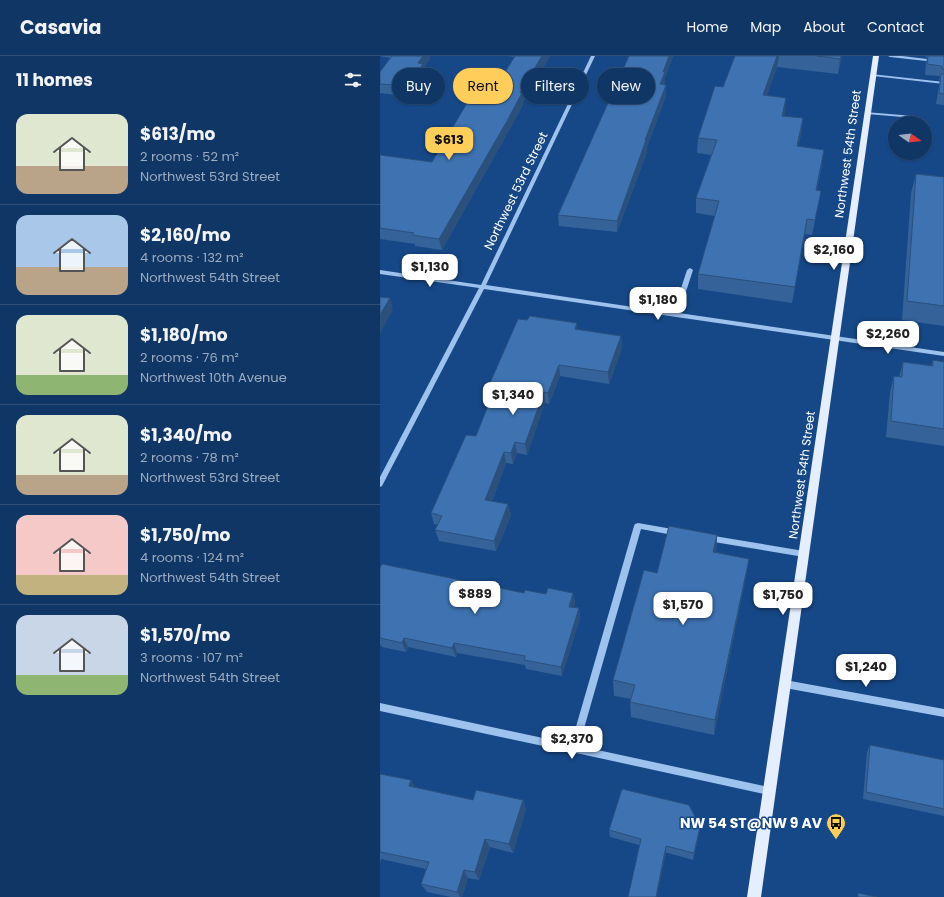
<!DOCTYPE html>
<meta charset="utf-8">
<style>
:root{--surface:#103665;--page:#193e6b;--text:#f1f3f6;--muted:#9cabbf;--line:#305079;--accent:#ffce5a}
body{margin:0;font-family:Poppins,sans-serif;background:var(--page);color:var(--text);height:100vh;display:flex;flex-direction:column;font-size:15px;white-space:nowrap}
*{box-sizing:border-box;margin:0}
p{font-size:13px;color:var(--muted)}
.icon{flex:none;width:22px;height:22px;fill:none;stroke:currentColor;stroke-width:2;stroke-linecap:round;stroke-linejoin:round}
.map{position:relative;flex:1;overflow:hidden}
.drawer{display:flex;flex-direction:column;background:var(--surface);width:380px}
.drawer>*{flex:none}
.guide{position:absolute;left:12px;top:12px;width:380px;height:36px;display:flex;gap:8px}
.needle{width:26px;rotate:104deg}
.tools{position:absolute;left:508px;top:60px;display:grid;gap:8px}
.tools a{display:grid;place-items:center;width:44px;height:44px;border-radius:50%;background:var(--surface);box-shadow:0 1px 3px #0004,0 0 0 1px var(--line);font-size:20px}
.price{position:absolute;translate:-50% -34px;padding:0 9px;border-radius:8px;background:#fff;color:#222;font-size:13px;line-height:26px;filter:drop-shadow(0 1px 2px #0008)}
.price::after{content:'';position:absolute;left:50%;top:24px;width:12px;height:9px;margin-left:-6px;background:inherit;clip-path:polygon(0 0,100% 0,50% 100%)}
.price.current{background:var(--accent);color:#111}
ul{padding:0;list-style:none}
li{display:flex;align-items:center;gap:12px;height:100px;padding:0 16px}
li+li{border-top:1px solid var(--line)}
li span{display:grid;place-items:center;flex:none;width:112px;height:80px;border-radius:12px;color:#555}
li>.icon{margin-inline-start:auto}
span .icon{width:48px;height:48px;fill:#fffc;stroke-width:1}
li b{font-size:17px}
h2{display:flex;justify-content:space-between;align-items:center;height:48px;padding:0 16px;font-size:17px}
.tag{padding:0 14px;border-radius:18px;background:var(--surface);box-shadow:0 1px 3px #0004,0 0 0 1px var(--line);font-size:14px;line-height:36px}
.tag.current{background:var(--accent);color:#111}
header{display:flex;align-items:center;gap:24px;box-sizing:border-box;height:56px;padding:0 20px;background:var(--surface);border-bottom:1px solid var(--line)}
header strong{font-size:19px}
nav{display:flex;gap:22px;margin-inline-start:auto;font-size:14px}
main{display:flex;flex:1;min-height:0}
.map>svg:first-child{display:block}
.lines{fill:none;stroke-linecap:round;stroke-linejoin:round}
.minor{fill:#9dc2ee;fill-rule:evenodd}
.major{fill:#e4eeff;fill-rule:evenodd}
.wall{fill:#356298}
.shaded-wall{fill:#2b507c}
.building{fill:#3e72b1;stroke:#2b507c}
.labels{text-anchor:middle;stroke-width:3;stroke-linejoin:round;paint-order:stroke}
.street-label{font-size:12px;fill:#fff;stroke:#164887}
.near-poi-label{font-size:14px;font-weight:bold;fill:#fff;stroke:#164887;text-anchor:end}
</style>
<header>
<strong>Casavia</strong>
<nav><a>Home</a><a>Map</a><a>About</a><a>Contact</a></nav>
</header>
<main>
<section class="drawer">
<h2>11 homes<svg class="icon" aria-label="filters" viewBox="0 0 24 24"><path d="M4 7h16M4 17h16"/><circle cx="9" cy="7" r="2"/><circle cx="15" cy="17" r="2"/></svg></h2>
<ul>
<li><span style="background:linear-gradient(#dfe7d0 65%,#b9a48a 0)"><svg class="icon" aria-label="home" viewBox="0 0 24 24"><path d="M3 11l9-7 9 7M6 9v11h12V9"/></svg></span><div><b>$613/mo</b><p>2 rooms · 52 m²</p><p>Northwest 53rd Street</p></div></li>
<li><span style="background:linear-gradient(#a9c7e8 65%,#b9a48a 0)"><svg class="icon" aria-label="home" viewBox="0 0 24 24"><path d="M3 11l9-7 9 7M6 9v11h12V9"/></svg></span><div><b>$2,160/mo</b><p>4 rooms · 132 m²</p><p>Northwest 54th Street</p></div></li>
<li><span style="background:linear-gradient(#dfe7d0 75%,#8fb573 0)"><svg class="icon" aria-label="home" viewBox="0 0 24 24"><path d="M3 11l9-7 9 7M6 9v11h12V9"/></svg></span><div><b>$1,180/mo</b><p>2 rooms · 76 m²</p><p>Northwest 10th Avenue</p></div></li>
<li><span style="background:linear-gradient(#dfe7d0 75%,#b9a48a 0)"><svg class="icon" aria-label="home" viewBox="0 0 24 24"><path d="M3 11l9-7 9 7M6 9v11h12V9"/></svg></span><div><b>$1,340/mo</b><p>2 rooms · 78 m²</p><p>Northwest 53rd Street</p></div></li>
<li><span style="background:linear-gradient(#f6c9c9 75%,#c2b280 0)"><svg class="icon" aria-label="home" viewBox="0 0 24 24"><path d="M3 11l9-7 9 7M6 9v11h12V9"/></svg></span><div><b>$1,750/mo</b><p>4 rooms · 124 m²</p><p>Northwest 54th Street</p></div></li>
<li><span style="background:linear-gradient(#c9d6e8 75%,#8fb573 0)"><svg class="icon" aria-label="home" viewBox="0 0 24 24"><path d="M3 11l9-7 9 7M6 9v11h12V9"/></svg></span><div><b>$1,570/mo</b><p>3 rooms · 107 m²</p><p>Northwest 54th Street</p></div></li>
</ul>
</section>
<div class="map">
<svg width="564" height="841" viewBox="0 0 564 841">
<rect width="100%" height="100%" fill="#164887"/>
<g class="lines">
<path class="minor" d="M 211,0 L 215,0 L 106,229 L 293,257 L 307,214 L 310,212 L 313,214 L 299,257 L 564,296 L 564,300 L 104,233 L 2,430 L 0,431 L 0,421 L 99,232 L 0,218 L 0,214 L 101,229 Z
M 508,0 L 522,0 L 564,5 L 564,7 L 510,1 Z
M 491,18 L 564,26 L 564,28 L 493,20 L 491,20 Z
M 485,56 L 534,60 L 536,61 L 534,62 L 487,58 L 485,58 Z
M 258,467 L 298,474 L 301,475 L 302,477 L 301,479 L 298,480 L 261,473 L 199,690 L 389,731 L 392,732 L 393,735 L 392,738 L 389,739 L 196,697 L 194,698 L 191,696 L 0,655 L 0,647 L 191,688 L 254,470 L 255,468 Z
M 328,479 L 424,495 L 427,496 L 428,498 L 427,500 L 424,501 L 328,485 L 325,484 L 324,482 L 325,480 Z
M 405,624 L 564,653 L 564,661 L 405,632 L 402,631 L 401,628 L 402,625 Z"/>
<path class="major" d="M 493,0 L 499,0 L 381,841 L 367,841 Z"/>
</g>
<path class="wall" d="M 0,0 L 49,0 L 50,3 L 44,11 L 45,18 L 30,41 L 0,37 L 0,16 L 10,2 Z
M 128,0 L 170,0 L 143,46 L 143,49 L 128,76 L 62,194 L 35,190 L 35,188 L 0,183 L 0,99 L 52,106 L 107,38 L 114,34 L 135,1 Z
M 249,0 L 293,0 L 285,22 L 285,27 L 284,29 L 286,29 L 286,40 L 267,91 L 267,96 L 237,176 L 179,170 L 178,159 Z
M 355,0 L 462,0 L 458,18 L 397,11 L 387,39 L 405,57 L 404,60 L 423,62 L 421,78 L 418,91 L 442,109 L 437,134 L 441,135 L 438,150 L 432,179 L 425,178 L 412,247 L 318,233 L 318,218 L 335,160 L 316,157 L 316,142 L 331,99 L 317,97 L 318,82 L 343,31 Z
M 546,0 L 564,0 L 564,49 L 556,48 L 560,24 L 559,24 L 560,20 L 545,19 L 546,6 L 547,2 L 546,1 Z
M 536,118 L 564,121 L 564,270 L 522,264 L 531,137 Z
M 198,274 L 241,280 L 242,292 L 229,328 L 180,320 L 169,348 L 165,347 L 147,399 L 137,397 L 133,408 L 126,407 L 112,445 L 128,448 L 131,459 L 116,495 L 59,485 L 55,474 L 58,469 L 54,468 L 51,457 L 96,380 L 109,347 L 106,336 Z
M 553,304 L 564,306 L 564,390 L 506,381 L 510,336 L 514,320 L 519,321 L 523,306 L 551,310 Z
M 337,479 L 336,496 L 369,503 L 366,520 L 334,679 L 251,661 L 250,646 L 251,643 L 234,640 L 233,624 L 277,517 Z
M 0,512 L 144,537 L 166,538 L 193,537 L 195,547 L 194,551 L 199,552 L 200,562 L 182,620 L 146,613 L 145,609 L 77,597 L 76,601 L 28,591 L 26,596 L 2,591 L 0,588 Z
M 490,689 L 564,704 L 564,760 L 483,743 L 487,696 Z
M 0,718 L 31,724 L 35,731 L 93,744 L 143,744 L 146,753 L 133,797 L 110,791 L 99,824 L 88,822 L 82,841 L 71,841 L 47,836 L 41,828 L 46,813 L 1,803 L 0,807 Z
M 229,774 L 319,778 L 313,804 L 230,781 Z"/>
<path class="shaded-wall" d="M 43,0 L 49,0 L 50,3 L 44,11 L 45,18 L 30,41 L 28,30 L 38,7 Z
M 162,0 L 170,0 L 143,46 L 143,49 L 128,76 L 62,194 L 59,183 L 140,37 Z
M 289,0 L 293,0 L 285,22 L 285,27 L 280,40 L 280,28 L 283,16 Z
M 397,0 L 399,0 L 397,11 L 382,54 L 383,39 Z
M 461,0 L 462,0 L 458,18 L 460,3 Z
M 286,29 L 286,40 L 267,91 L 267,96 L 237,176 L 237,165 L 265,84 Z
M 406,42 L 405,57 L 400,75 L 402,60 Z
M 423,62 L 421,78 L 415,106 L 417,90 Z
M 444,94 L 442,109 L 433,150 L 436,134 Z
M 427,163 L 425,178 L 412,247 L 415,231 Z
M 10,242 L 13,254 L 0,277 L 0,259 Z
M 197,267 L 198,279 L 195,273 Z
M 241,280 L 242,292 L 229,328 L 228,316 Z
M 179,309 L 180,320 L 169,348 L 168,337 Z
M 164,336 L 165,347 L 147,399 L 145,388 Z
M 135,386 L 137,397 L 133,408 L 131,397 Z
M 124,396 L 126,407 L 108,455 L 105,444 Z
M 128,448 L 131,459 L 116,495 L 114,485 Z
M 337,479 L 336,497 L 333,496 Z
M 369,503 L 366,520 L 334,679 L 335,664 Z
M 193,537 L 195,547 L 191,561 L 189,551 Z
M 199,552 L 200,562 L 182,620 L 181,611 Z
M 24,582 L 28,591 L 26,596 L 22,587 Z
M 74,587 L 77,597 L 76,601 L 72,592 Z
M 31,724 L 37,734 L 29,730 Z
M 143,744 L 146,753 L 133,797 L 129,788 Z
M 320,771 L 319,778 L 313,804 L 314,797 Z
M 105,783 L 110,791 L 99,824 L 95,816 Z
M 286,790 L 286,797 L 277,841 L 276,841 Z
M 84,814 L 88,822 L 82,841 L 80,841 L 77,836 Z"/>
<path class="building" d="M 12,0 L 43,0 L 38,7 L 43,8 L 28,30 L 0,28 L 0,16 Z
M 135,0 L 162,0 L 140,37 L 142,37 L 127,65 L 59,183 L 32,179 L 34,177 L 0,172 L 0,99 L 52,106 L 93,37 L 107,38 L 110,34 L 114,34 Z
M 249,0 L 289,0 L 283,16 L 285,16 L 280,28 L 286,29 L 265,84 L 266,84 L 237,165 L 178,159 Z
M 355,0 L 397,0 L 383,39 L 406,42 L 402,60 L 423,62 L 417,90 L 444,94 L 436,134 L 441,135 L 435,164 L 427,163 L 415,231 L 318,218 L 339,145 L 316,142 L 337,84 L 318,82 L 335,30 L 343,31 Z
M 437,0 L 461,0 L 460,3 Z
M 548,0 L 564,0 L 564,14 L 562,13 L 562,10 L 547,8 Z
M 561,18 L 564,18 L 564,38 L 559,37 Z
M 536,118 L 564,121 L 564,250 L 527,245 Z
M 0,241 L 10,242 L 0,259 Z
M 150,260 L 197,267 L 195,273 L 241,280 L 228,316 L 179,309 L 168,337 L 164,336 L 145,388 L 135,386 L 131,397 L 124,396 L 105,444 L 128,448 L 114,485 L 55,474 L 62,460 L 51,457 L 86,379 L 96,380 L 113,337 L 106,336 L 138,263 L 147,264 Z
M 553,304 L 564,306 L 564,373 L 511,365 L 514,320 L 522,321 L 523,306 L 553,310 Z
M 289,470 L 337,479 L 333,496 L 369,503 L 335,664 L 250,646 L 255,629 L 233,624 L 264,514 L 277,517 Z
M 2,508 L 144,537 L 145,534 L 166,538 L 168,532 L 193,537 L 189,551 L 199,552 L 181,611 L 144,604 L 145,600 L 74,587 L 72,592 L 24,582 L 22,587 L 0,582 L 0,512 Z
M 490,689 L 564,704 L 564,753 L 486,736 Z
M 0,718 L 31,724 L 29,730 L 93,744 L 96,734 L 143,744 L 129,788 L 105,783 L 95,816 L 84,814 L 77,836 L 41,828 L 49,806 L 0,796 Z
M 242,733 L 309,749 L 320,771 L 314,797 L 286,790 L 276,841 L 248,841 L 261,783 L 229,774 Z
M 478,837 L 497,841 L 478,841 Z"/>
<defs>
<symbol id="bus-pin" viewBox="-11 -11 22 30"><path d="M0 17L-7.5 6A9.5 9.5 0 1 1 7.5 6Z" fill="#ffce5a" stroke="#164887"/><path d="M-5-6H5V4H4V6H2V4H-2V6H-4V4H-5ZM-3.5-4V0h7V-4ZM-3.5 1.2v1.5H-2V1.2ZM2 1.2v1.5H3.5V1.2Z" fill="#111"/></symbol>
</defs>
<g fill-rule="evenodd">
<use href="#bus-pin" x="445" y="756" width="22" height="30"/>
</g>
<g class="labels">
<g class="street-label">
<text transform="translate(468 98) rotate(-82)" y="4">Northwest 54th Street</text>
<text transform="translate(136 135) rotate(-64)" y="4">Northwest 53rd Street</text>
<text transform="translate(422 419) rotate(-82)" y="4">Northwest 54th Street</text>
</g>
<g class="near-poi-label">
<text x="442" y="772">NW 54 ST@NW 9 AV</text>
</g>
</g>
</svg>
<div class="tools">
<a><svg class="needle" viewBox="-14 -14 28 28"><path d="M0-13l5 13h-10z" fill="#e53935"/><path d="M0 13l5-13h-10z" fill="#9cabbf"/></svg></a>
</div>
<b class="price current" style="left:69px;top:105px">$613</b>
<b class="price" style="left:454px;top:215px">$2,160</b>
<b class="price" style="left:50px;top:232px">$1,130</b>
<b class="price" style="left:278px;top:265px">$1,180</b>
<b class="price" style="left:508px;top:299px">$2,260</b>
<b class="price" style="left:133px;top:360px">$1,340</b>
<b class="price" style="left:95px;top:559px">$889</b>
<b class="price" style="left:403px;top:560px">$1,750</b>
<b class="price" style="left:303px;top:570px">$1,570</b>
<b class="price" style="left:486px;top:632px">$1,240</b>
<b class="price" style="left:192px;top:704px">$2,370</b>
<div class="guide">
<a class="tag">Buy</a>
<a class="tag current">Rent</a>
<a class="tag">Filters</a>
<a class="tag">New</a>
</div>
</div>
</main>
